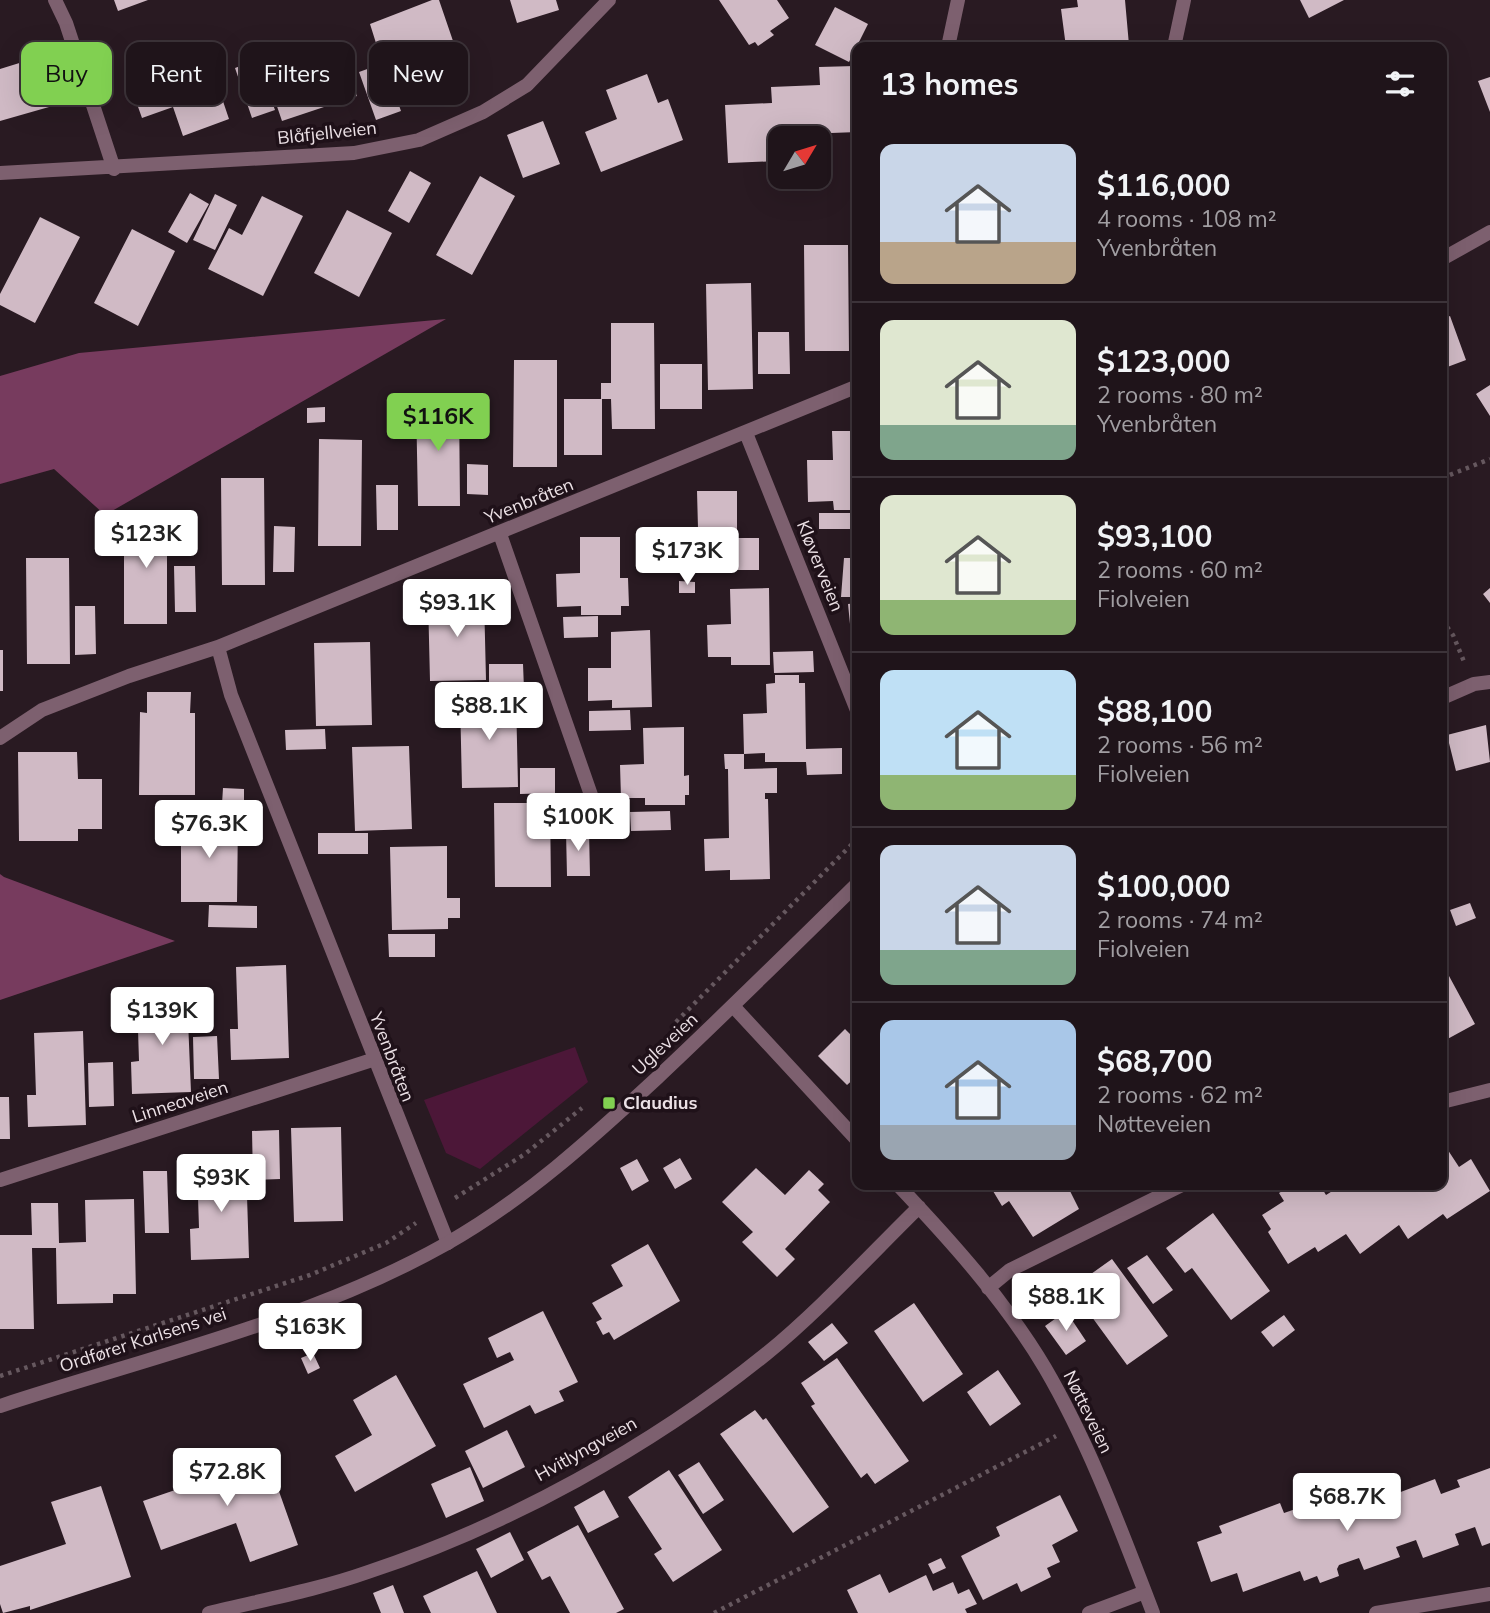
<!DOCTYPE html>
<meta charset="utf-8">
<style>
:root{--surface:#1f141a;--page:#2c2127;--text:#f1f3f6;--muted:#a19ea2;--line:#3c3339;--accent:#81d051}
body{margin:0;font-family:Mulish,sans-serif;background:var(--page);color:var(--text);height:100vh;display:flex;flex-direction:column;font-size:26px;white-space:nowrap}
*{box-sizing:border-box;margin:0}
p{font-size:23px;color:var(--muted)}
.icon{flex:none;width:38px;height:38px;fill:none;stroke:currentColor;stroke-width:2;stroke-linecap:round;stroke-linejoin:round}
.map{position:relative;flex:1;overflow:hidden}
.drawer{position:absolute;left:852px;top:42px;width:595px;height:1148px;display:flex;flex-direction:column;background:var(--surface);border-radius:14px;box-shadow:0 7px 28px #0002,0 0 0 2px var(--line)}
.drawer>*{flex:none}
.guide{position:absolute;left:21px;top:42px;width:665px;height:63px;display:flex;gap:14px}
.needle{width:46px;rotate:52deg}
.buttons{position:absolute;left:768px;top:126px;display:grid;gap:14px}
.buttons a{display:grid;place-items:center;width:63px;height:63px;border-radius:14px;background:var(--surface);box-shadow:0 7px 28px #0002,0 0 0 2px var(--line);font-size:35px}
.price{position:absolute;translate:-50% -60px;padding:0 16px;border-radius:7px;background:#fff;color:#222;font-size:23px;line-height:46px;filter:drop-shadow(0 2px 4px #0008)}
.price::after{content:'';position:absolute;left:50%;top:42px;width:21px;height:16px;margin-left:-10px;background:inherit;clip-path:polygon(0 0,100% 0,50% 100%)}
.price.active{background:var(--accent);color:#111}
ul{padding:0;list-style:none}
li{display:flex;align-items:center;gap:21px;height:175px;padding:0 28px}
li+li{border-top:2px solid var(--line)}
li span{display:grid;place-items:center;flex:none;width:196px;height:140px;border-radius:14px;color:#555}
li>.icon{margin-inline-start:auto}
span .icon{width:84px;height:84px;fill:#fffc;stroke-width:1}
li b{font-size:30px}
h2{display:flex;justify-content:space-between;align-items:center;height:84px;padding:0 28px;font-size:30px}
.pill{padding:0 24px;border-radius:14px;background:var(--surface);box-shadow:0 7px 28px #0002,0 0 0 2px var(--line);font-size:24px;line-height:63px}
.pill.active{background:var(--accent);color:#111}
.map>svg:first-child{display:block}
.green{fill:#4c1738}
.forest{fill:#773b5e}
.building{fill:#d0bac5}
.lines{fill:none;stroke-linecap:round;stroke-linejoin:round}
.path{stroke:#66585f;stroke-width:4.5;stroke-dasharray:3.5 5;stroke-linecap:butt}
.minor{stroke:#7d606f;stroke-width:14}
.tertiary{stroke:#7d606f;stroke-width:14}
.poi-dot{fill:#81d051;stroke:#1f1119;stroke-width:2.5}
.labels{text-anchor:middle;stroke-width:7;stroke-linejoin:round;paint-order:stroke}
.street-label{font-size:18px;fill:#ece1e6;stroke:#1f1119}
.poi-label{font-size:18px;font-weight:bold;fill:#ece1e6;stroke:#1f1119;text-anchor:start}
</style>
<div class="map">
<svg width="1490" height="1613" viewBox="0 0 1490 1613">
<rect width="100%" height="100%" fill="#291a22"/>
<path class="green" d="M 575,1047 L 588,1082 L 480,1169 L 446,1153 L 424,1100 Z"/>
<path class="forest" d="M 446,319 L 105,515 L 54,469 L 0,484 L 0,376 L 79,353 Z
M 0,874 L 4,877 L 175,941 L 0,1000 Z"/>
<path class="building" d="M 114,0 L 148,0 L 118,11 Z
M 432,0 L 439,0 L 465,76 L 426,90 L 411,49 L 381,59 L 370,24 Z
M 510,0 L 556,0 L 559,10 L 517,23 Z
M 719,0 L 777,0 L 789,18 L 770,31 L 774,35 L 758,46 L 755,42 L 749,45 Z
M 1077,0 L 1125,0 L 1129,45 L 1066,47 L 1061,9 L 1078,7 Z
M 1300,0 L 1344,0 L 1309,18 Z
M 835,7 L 868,24 L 849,62 L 815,45 Z
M 204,45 L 229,119 L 183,136 L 173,107 L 142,118 L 126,73 Z
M 343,52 L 357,96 L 282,121 L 267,77 Z
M 42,56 L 56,105 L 0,121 L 0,69 Z
M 257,60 L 275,110 L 252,118 L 235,68 Z
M 384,63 L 401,111 L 376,120 L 359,72 Z
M 855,66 L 858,132 L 777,135 L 778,161 L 728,163 L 725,105 L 772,103 L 771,87 L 820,85 L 819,67 Z
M 647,74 L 658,103 L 668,99 L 683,140 L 601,172 L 585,132 L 617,119 L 606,90 Z
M 1490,77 L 1490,112 L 1478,81 Z
M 543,121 L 560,164 L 523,178 L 507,135 Z
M 410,171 L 431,183 L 409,223 L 388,211 Z
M 480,176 L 515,196 L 472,275 L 436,255 Z
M 190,193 L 209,204 L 187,243 L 168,232 Z
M 215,194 L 237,205 L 215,250 L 193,240 Z
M 262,196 L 303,216 L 263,296 L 208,269 L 229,228 L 242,235 Z
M 347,210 L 392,233 L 359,297 L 314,273 Z
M 40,217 L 80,237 L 35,323 L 0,305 L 0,294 Z
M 132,229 L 175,251 L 138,326 L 94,303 Z
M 804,245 L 848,245 L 849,351 L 805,351 Z
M 751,283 L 753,389 L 708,390 L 706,284 Z
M 1450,316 L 1466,360 L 1442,369 L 1442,319 Z
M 611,323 L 654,323 L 655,429 L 612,429 L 611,399 L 601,399 L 601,383 L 611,383 Z
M 758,332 L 789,332 L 790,374 L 758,374 Z
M 514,360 L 557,360 L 557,467 L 513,467 Z
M 660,364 L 702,364 L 702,409 L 660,409 Z
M 1490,385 L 1490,416 L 1476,394 Z
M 564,399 L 602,399 L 602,455 L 564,455 Z
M 416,400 L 459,400 L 460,506 L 418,506 Z
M 325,407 L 325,422 L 307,423 L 307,408 Z
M 832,431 L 858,431 L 858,510 L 834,510 L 833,501 L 808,502 L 807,460 L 833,460 Z
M 319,439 L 362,440 L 361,546 L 318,546 Z
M 467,464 L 488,465 L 488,495 L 467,494 Z
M 221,478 L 264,478 L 265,585 L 222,585 Z
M 376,485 L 398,485 L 398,530 L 377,530 Z
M 697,491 L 737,491 L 737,538 L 759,538 L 759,570 L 698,570 L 699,562 L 673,562 L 673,529 L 698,528 Z
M 819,513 L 856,513 L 856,529 L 819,529 Z
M 124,517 L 167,517 L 167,624 L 124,624 Z
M 274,526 L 295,527 L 294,572 L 273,572 Z
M 580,537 L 620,537 L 620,578 L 628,578 L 629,606 L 621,606 L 621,615 L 581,615 L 581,606 L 557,607 L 556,574 L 580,573 Z
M 26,558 L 69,558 L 70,664 L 27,664 Z
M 844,558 L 858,558 L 858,597 L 841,597 Z
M 174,566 L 195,566 L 196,612 L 175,612 Z
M 679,581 L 695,582 L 695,593 L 679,593 Z
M 769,588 L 770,665 L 731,665 L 731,657 L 708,657 L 707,625 L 731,624 L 730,589 Z
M 1490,588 L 1490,603 L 1483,594 Z
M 484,597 L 486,680 L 430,681 L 428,598 Z
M 858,603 L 858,625 L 850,624 L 848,604 Z
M 75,606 L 95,606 L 96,654 L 75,655 Z
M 598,616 L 598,637 L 564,638 L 563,617 Z
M 650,630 L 652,707 L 612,708 L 612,700 L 588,701 L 588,668 L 611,668 L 611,632 Z
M 370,642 L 372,725 L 316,726 L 314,643 Z
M 0,650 L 3,650 L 3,691 L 0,691 Z
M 813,651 L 814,672 L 774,673 L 773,652 Z
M 489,664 L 523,664 L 524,689 L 489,690 Z
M 775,675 L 799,675 L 799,683 L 805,683 L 806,749 L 842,748 L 842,774 L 807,775 L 806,762 L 765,762 L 765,753 L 744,754 L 743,714 L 767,713 L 766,684 L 775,683 Z
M 147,692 L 191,692 L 190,713 L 195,713 L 195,795 L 139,795 L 140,712 L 147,713 Z
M 516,697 L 518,787 L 462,788 L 460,698 Z
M 630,710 L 631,730 L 589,731 L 589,711 Z
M 1486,725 L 1490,762 L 1456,771 L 1447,735 Z
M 684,727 L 684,776 L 689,775 L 689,795 L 685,795 L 685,805 L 645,805 L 645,798 L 621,798 L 620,765 L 644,764 L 643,728 Z
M 325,729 L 326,749 L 286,750 L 285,730 Z
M 409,746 L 412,829 L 355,831 L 352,747 Z
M 18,752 L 77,752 L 78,779 L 102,779 L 102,829 L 78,829 L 78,841 L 19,841 Z
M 724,754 L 744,754 L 744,769 L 777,768 L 777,793 L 765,793 L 765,799 L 768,799 L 770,879 L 730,880 L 730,870 L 705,871 L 704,839 L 729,838 L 728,769 L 725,769 Z
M 520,768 L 555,768 L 555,793 L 520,794 Z
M 223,788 L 244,789 L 244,805 L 222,804 Z
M 494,803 L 550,803 L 551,887 L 495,887 Z
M 670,811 L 671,830 L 631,831 L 630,812 Z
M 181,819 L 238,819 L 237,902 L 181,902 Z
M 566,831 L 589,831 L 590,876 L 567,876 Z
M 318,833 L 368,833 L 368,854 L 318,854 Z
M 447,846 L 447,898 L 460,898 L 460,918 L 448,918 L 448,929 L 392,930 L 390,847 Z
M 1470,903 L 1476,918 L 1456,926 L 1450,910 Z
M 209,905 L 257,906 L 257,928 L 208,927 Z
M 388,934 L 435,934 L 435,957 L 389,957 Z
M 1442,963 L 1475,1024 L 1442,1042 Z
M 286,965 L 289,1058 L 231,1060 L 230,1029 L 238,1029 L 236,967 Z
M 187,996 L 191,1092 L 132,1094 L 131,1062 L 139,1061 L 137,998 Z
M 845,1029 L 858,1042 L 858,1075 L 847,1085 L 818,1056 Z
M 83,1031 L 86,1125 L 28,1127 L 27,1095 L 36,1095 L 34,1033 Z
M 217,1036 L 219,1079 L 194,1079 L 193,1037 Z
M 113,1062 L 114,1106 L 89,1107 L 88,1063 Z
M 0,1097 L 9,1097 L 10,1139 L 0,1139 Z
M 341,1127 L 343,1221 L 294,1222 L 291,1128 Z
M 279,1130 L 280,1179 L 253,1180 L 252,1131 Z
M 1442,1141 L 1459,1167 L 1471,1159 L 1490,1191 L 1447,1219 L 1443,1214 L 1408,1239 L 1399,1225 L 1360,1254 L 1346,1234 L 1318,1252 L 1315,1247 L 1288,1264 L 1268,1232 L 1271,1229 L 1262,1215 L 1284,1201 L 1279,1193 L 1292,1185 L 1320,1185 L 1326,1195 L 1342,1185 L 1442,1185 Z
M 680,1158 L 692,1179 L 675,1189 L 663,1168 Z
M 637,1159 L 649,1181 L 632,1191 L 620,1168 Z
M 246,1165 L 249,1258 L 191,1260 L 190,1229 L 199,1228 L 197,1166 Z
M 756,1168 L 785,1195 L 809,1170 L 824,1184 L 818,1190 L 830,1202 L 785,1249 L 795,1259 L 777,1277 L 742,1242 L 753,1232 L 722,1202 Z
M 143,1171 L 167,1171 L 169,1233 L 145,1233 Z
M 1003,1185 L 1067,1185 L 1079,1209 L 1033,1237 L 1009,1201 L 1002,1206 L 993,1191 Z
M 134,1199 L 136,1294 L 113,1294 L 113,1303 L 57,1304 L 56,1248 L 32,1248 L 34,1329 L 0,1329 L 0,1235 L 32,1235 L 31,1203 L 58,1203 L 59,1243 L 86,1242 L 85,1200 Z
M 1213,1213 L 1270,1291 L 1231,1320 L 1192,1268 L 1185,1273 L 1166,1248 Z
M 648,1244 L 680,1301 L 614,1340 L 609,1332 L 603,1335 L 596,1322 L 602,1319 L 592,1303 L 623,1286 L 611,1265 Z
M 1147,1255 L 1173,1290 L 1153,1304 L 1127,1268 Z
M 1112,1259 L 1168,1336 L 1127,1365 L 1089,1313 L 1082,1319 L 1063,1294 Z
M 914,1303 L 963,1374 L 923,1402 L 874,1331 Z
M 543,1311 L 578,1382 L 559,1391 L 564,1401 L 535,1414 L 530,1405 L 484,1428 L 463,1384 L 514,1360 L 510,1352 L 497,1358 L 488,1338 Z
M 1066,1311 L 1086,1341 L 1066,1355 L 1045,1326 Z
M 1284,1315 L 1295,1330 L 1273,1347 L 1261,1332 Z
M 832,1323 L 848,1343 L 824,1361 L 808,1342 Z
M 313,1353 L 320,1368 L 308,1374 L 301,1358 Z
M 837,1358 L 909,1461 L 875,1484 L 867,1473 L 861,1478 L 811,1406 L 815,1404 L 801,1383 Z
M 998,1370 L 1021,1404 L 990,1426 L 967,1392 Z
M 396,1375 L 436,1446 L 355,1492 L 335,1456 L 372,1435 L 353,1400 Z
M 755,1410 L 763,1420 L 766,1418 L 829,1507 L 793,1533 L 720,1434 Z
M 507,1430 L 525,1467 L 483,1488 L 465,1451 Z
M 264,1449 L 298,1545 L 250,1562 L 236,1523 L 161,1550 L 143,1501 L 219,1475 L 215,1466 Z
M 699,1462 L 724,1500 L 703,1514 L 678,1475 Z
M 470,1467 L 484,1501 L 446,1518 L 431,1484 Z
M 1490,1468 L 1490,1543 L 1482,1546 L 1475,1527 L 1455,1534 L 1459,1545 L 1423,1558 L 1416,1540 L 1396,1547 L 1400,1557 L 1364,1570 L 1359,1558 L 1339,1565 L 1337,1569 L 1339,1576 L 1320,1583 L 1317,1576 L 1304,1581 L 1300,1571 L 1243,1592 L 1237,1573 L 1211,1582 L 1197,1542 L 1222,1533 L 1219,1526 L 1280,1503 L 1284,1513 L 1316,1502 L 1319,1511 L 1375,1490 L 1382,1507 L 1401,1500 L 1398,1493 L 1435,1479 L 1441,1494 L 1460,1487 L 1457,1480 Z
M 669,1470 L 722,1550 L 673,1582 L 654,1554 L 662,1549 L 628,1497 Z
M 101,1486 L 131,1577 L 30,1610 L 30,1606 L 3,1613 L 0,1604 L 0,1566 L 66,1544 L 51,1502 Z
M 604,1490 L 619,1517 L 588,1533 L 574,1507 Z
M 1060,1495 L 1078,1531 L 1052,1545 L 1060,1562 L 1047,1568 L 1051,1577 L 1021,1592 L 1017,1583 L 983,1600 L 961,1556 L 1000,1536 L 996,1527 Z
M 578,1525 L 624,1609 L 616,1613 L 570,1613 L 550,1576 L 542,1580 L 527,1552 Z
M 510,1532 L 524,1560 L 491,1578 L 476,1549 Z
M 941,1558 L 946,1568 L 933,1574 L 928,1564 Z
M 477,1571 L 497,1613 L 431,1613 L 423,1596 Z
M 880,1574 L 889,1593 L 926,1575 L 933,1591 L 953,1582 L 958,1594 L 969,1589 L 977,1604 L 965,1609 L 967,1613 L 858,1613 L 847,1590 Z
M 393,1585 L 404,1613 L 381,1613 L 373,1593 Z"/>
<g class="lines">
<path class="path" d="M 1442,478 L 1490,459
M 1442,620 L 1453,635 L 1465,664
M 676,1022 L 858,838
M 455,1198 L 525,1154 L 582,1108
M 0,1376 L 310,1275 L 386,1243 L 416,1223
M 714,1613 L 1056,1436"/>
<path class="minor" d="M 55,0 L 66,23 L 114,169
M 1174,47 L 1184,0
M 0,173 L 354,153 L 419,140 L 483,112 L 527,85 L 609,0
M 1442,259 L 1490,232
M 746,433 L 858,713
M 500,534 L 598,815
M 218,647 L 853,388
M 1442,698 L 1474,684 L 1490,682
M 0,738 L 42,710 L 129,676 L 218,647 L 231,695 L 448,1243
M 733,1006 L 858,1141
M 1442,1102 L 1490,1090
M 0,1180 L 372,1060
M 898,1185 C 951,1241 1006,1302 1045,1368 C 1090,1445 1121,1530 1153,1613
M 988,1288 L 1010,1270 L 1182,1185
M 209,1613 C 262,1600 317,1590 368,1572 C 508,1526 652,1446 766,1354 C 818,1312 871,1254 919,1207
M 1089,1613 L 1145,1592
M 1376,1613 L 1490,1594"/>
<path class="tertiary" d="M 948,47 L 958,0
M 0,1406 C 149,1357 309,1321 446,1244 C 524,1200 591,1139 657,1078 C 725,1014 791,949 858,883"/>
</g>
<rect class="poi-dot" x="602" y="1096" width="14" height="14" rx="3.5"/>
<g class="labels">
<g class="street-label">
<text transform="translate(327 133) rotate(-6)" y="6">Blåfjellveien</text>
<text transform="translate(529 501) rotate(-22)" y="6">Yvenbråten</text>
<text transform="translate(820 566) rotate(68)" y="6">Kløverveien</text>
<text transform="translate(665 1044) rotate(-43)" y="6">Ugleveien</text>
<text transform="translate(392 1057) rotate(69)" y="6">Yvenbråten</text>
<text transform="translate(180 1102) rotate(-18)" y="6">Linneaveien</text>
<text transform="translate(143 1340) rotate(-18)" y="6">Ordfører Karlsens vei</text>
<text transform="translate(1088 1412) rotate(64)" y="6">Nøtteveien</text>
<text transform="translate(586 1449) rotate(-29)" y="6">Hvitlyngveien</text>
</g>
<g class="poi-label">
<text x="623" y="1109">Claudius</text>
</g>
</g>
</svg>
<div class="buttons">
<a><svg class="needle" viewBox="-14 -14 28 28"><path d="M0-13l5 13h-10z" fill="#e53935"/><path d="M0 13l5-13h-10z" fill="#a19ea2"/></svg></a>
</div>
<b class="price active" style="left:438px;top:453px">$116K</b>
<b class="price" style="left:146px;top:570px">$123K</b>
<b class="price" style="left:687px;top:587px">$173K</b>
<b class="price" style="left:457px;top:639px">$93.1K</b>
<b class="price" style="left:489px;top:742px">$88.1K</b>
<b class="price" style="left:578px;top:853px">$100K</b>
<b class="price" style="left:209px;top:860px">$76.3K</b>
<b class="price" style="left:162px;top:1047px">$139K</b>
<b class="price" style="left:221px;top:1214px">$93K</b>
<b class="price" style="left:1066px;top:1333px">$88.1K</b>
<b class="price" style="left:310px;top:1363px">$163K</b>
<b class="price" style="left:227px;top:1508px">$72.8K</b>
<b class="price" style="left:1347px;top:1533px">$68.7K</b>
<div class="guide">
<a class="pill active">Buy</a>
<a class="pill">Rent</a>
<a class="pill">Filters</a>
<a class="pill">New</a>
</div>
<section class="drawer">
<h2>13 homes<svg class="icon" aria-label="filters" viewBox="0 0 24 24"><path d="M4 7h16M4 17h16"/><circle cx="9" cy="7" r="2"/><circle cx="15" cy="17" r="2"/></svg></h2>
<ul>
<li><span style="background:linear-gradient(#c9d6e8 70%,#b9a48a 0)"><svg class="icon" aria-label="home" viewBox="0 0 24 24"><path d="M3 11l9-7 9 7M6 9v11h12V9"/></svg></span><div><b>$116,000</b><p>4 rooms · 108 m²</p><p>Yvenbråten</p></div></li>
<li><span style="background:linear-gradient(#dfe7d0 75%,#7fa58c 0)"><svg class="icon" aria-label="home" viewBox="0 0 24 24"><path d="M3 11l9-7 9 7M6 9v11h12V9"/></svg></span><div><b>$123,000</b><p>2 rooms · 80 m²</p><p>Yvenbråten</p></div></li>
<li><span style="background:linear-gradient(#dfe7d0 75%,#8fb573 0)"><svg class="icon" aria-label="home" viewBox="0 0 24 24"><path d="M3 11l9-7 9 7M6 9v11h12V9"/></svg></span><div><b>$93,100</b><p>2 rooms · 60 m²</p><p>Fiolveien</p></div></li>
<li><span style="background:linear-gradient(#bfe0f5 75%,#8fb573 0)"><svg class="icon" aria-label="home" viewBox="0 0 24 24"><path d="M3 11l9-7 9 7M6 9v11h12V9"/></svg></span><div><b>$88,100</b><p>2 rooms · 56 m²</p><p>Fiolveien</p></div></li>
<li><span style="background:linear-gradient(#c9d6e8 75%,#7fa58c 0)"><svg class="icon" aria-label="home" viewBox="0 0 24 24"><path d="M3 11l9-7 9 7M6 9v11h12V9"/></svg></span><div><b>$100,000</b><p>2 rooms · 74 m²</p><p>Fiolveien</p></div></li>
<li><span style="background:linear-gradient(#a9c7e8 75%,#9aa5b1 0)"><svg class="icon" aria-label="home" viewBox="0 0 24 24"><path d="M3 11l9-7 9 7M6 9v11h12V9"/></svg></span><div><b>$68,700</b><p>2 rooms · 62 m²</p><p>Nøtteveien</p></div></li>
</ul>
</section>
</div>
